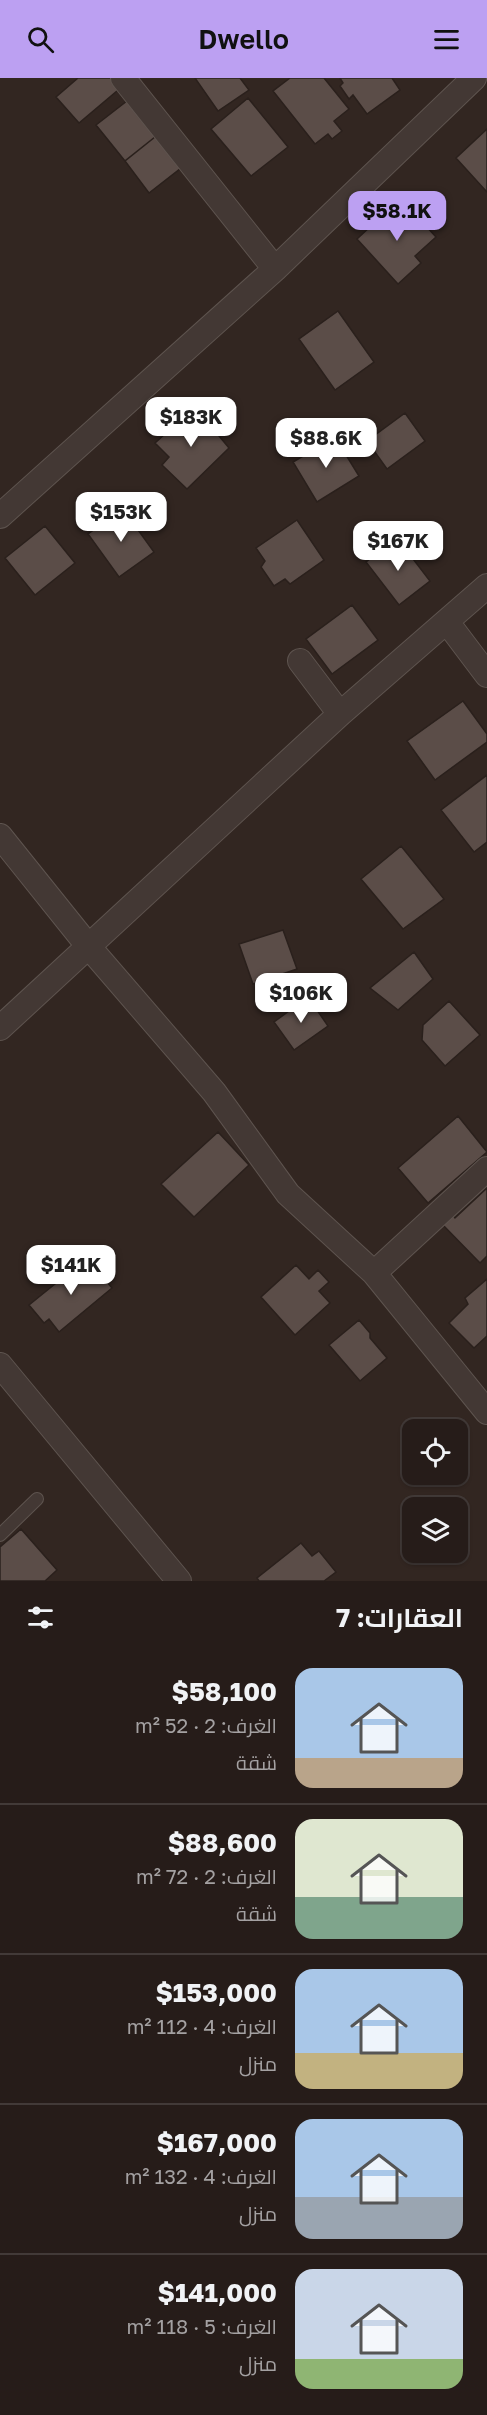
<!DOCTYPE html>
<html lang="ar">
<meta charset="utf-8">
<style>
:root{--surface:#261c19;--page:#322926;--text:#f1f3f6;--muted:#a4a1a2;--line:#423a38;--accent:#bca0f2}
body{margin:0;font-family:"Golos Text",Cairo,sans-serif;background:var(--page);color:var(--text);direction:rtl;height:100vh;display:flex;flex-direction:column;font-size:22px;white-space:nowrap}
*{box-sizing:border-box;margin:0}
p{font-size:20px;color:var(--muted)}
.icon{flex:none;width:33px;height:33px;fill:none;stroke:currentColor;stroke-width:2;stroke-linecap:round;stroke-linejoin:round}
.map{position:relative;height:1503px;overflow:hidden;direction:ltr}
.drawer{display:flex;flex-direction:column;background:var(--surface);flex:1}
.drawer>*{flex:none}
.controls{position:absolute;left:402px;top:1341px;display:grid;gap:12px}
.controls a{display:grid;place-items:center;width:66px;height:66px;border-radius:12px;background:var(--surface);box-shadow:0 2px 4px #0004,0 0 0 2px var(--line);font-size:30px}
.price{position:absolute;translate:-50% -51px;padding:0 14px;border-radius:12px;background:#fff;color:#222;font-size:20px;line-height:39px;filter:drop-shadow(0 2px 3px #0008)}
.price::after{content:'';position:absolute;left:50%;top:36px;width:18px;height:14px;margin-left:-9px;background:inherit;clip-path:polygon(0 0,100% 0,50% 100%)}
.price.on{background:var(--accent);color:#111}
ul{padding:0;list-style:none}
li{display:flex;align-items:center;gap:18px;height:150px;padding:0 24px}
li+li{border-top:2px solid var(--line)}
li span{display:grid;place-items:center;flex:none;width:168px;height:120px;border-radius:18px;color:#555}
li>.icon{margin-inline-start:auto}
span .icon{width:72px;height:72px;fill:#fffc;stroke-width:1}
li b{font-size:26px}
h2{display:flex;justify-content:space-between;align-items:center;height:72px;padding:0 24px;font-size:26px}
header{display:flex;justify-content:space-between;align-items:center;height:78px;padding:0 24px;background:var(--accent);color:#111;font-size:27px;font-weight:600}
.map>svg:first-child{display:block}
.building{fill:#5b4d48;stroke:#2a201c;stroke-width:1.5}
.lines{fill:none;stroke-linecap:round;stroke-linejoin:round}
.lane-casing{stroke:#5e544f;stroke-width:14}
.street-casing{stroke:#5e544f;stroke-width:26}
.lane{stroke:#433834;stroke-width:12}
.street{stroke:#433834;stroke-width:24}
</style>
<header><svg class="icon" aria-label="menu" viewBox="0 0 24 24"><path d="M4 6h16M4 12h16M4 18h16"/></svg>Dwello<svg class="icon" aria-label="search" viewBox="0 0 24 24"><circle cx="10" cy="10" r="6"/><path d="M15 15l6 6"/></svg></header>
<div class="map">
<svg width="487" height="1503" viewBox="0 0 487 1503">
<rect width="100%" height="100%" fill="#322621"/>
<path class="building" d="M 78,0 L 118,0 L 124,7 L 79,45 L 56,19 Z
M 195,0 L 240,0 L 249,12 L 218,33 Z
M 290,0 L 324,0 L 349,31 L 334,43 L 342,53 L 332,61 L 328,56 L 315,66 L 273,13 Z
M 340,0 L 392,0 L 400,12 L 367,36 L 353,17 L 349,21 L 340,8 L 343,5 Z
M 136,16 L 165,51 L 125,83 L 96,47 Z
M 248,20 L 288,69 L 251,98 L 211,51 Z
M 165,51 L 190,83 L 149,115 L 125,83 Z
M 487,51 L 487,114 L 456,80 Z
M 404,124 L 436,159 L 415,178 L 421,185 L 398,206 L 357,161 L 387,133 L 391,137 Z
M 338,233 L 374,284 L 335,312 L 299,261 Z
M 195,329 L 229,370 L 187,411 L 162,387 L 169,379 L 155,365 Z
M 405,335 L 425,363 L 387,391 L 367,363 Z
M 335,359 L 359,398 L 317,424 L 293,384 Z
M 123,431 L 154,474 L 119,499 L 88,456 Z
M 297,442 L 324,482 L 290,506 L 285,501 L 274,508 L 261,489 L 265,483 L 256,470 Z
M 45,448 L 75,485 L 35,517 L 5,480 Z
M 397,460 L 430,503 L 399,527 L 366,484 Z
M 352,527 L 378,562 L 332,596 L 306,561 Z
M 463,623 L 487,656 L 487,664 L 435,702 L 407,663 Z
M 487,697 L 487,764 L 474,774 L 441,732 Z
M 401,768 L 444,821 L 403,851 L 361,801 Z
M 283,852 L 297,891 L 253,906 L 239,866 Z
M 414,874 L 433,901 L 398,932 L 370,910 Z
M 308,919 L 328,948 L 294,972 L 274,944 Z
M 449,923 L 480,957 L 445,988 L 422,962 L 423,947 Z
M 458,1038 L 487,1074 L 428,1125 L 398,1090 Z
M 218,1054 L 249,1087 L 194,1139 L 161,1106 Z
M 487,1110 L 487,1178 L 480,1185 L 442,1146 L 452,1136 L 455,1140 Z
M 87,1180 L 112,1210 L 59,1254 L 49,1241 L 44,1245 L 29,1227 Z
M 296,1187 L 309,1201 L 318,1192 L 329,1204 L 319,1213 L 330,1225 L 295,1257 L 261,1219 Z
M 487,1201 L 487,1258 L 474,1270 L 449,1245 L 468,1226 L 465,1220 Z
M 359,1242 L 370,1255 L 370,1260 L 387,1280 L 360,1303 L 329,1267 Z
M 21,1451 L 57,1492 L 45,1503 L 0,1503 L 0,1469 Z
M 301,1465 L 312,1478 L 319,1473 L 336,1494 L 324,1503 L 259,1503 L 257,1500 Z"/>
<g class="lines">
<defs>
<path id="lane" d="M 0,1457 L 37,1421"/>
<path id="street" d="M 123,0 L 275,191
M 0,438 L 275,191 L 474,0
M 447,544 L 487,597
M 300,583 L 340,636
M 0,758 L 89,869 L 214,1014 L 288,1116 L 374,1195 L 487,1334
M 0,950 L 340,636 L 487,508
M 374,1195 L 487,1091
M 0,1287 L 179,1503"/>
</defs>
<use href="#lane" class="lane-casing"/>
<use href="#street" class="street-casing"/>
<use href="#lane" class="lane"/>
<use href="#street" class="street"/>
</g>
</svg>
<div class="controls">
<a><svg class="icon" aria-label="locate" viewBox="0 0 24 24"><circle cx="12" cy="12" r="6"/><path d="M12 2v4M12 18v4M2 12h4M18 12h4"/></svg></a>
<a><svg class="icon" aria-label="layers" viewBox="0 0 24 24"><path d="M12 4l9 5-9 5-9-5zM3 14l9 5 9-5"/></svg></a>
</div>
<b class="price on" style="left:397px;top:164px">$58.1K</b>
<b class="price" style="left:191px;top:370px">$183K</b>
<b class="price" style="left:326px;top:391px">$88.6K</b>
<b class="price" style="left:121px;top:465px">$153K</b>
<b class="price" style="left:398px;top:494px">$167K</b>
<b class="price" style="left:301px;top:946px">$106K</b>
<b class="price" style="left:71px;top:1218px">$141K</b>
</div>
<section class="drawer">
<h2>العقارات: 7<svg class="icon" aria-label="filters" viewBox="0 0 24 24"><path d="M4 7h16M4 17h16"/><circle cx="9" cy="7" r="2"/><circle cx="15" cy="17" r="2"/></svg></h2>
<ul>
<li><span style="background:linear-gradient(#a9c7e8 75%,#b9a48a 0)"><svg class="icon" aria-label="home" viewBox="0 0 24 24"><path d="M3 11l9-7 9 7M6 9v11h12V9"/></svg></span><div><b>$58,100</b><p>الغرف: 2 · 52 m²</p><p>شقة</p></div></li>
<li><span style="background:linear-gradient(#dfe7d0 65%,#7fa58c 0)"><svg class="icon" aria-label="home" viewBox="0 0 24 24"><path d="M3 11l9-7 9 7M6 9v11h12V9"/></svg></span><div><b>$88,600</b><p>الغرف: 2 · 72 m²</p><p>شقة</p></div></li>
<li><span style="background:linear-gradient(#a9c7e8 70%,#c2b280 0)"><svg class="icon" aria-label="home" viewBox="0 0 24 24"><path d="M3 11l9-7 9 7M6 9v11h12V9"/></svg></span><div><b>$153,000</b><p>الغرف: 4 · 112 m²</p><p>منزل</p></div></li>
<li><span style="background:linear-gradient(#a9c7e8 65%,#9aa5b1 0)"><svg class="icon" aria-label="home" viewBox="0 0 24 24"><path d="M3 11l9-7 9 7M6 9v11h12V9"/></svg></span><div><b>$167,000</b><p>الغرف: 4 · 132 m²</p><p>منزل</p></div></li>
<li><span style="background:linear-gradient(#c9d6e8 75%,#8fb573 0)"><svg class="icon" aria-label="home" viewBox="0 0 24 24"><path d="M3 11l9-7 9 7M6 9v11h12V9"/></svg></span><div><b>$141,000</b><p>الغرف: 5 · 118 m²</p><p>منزل</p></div></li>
</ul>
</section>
